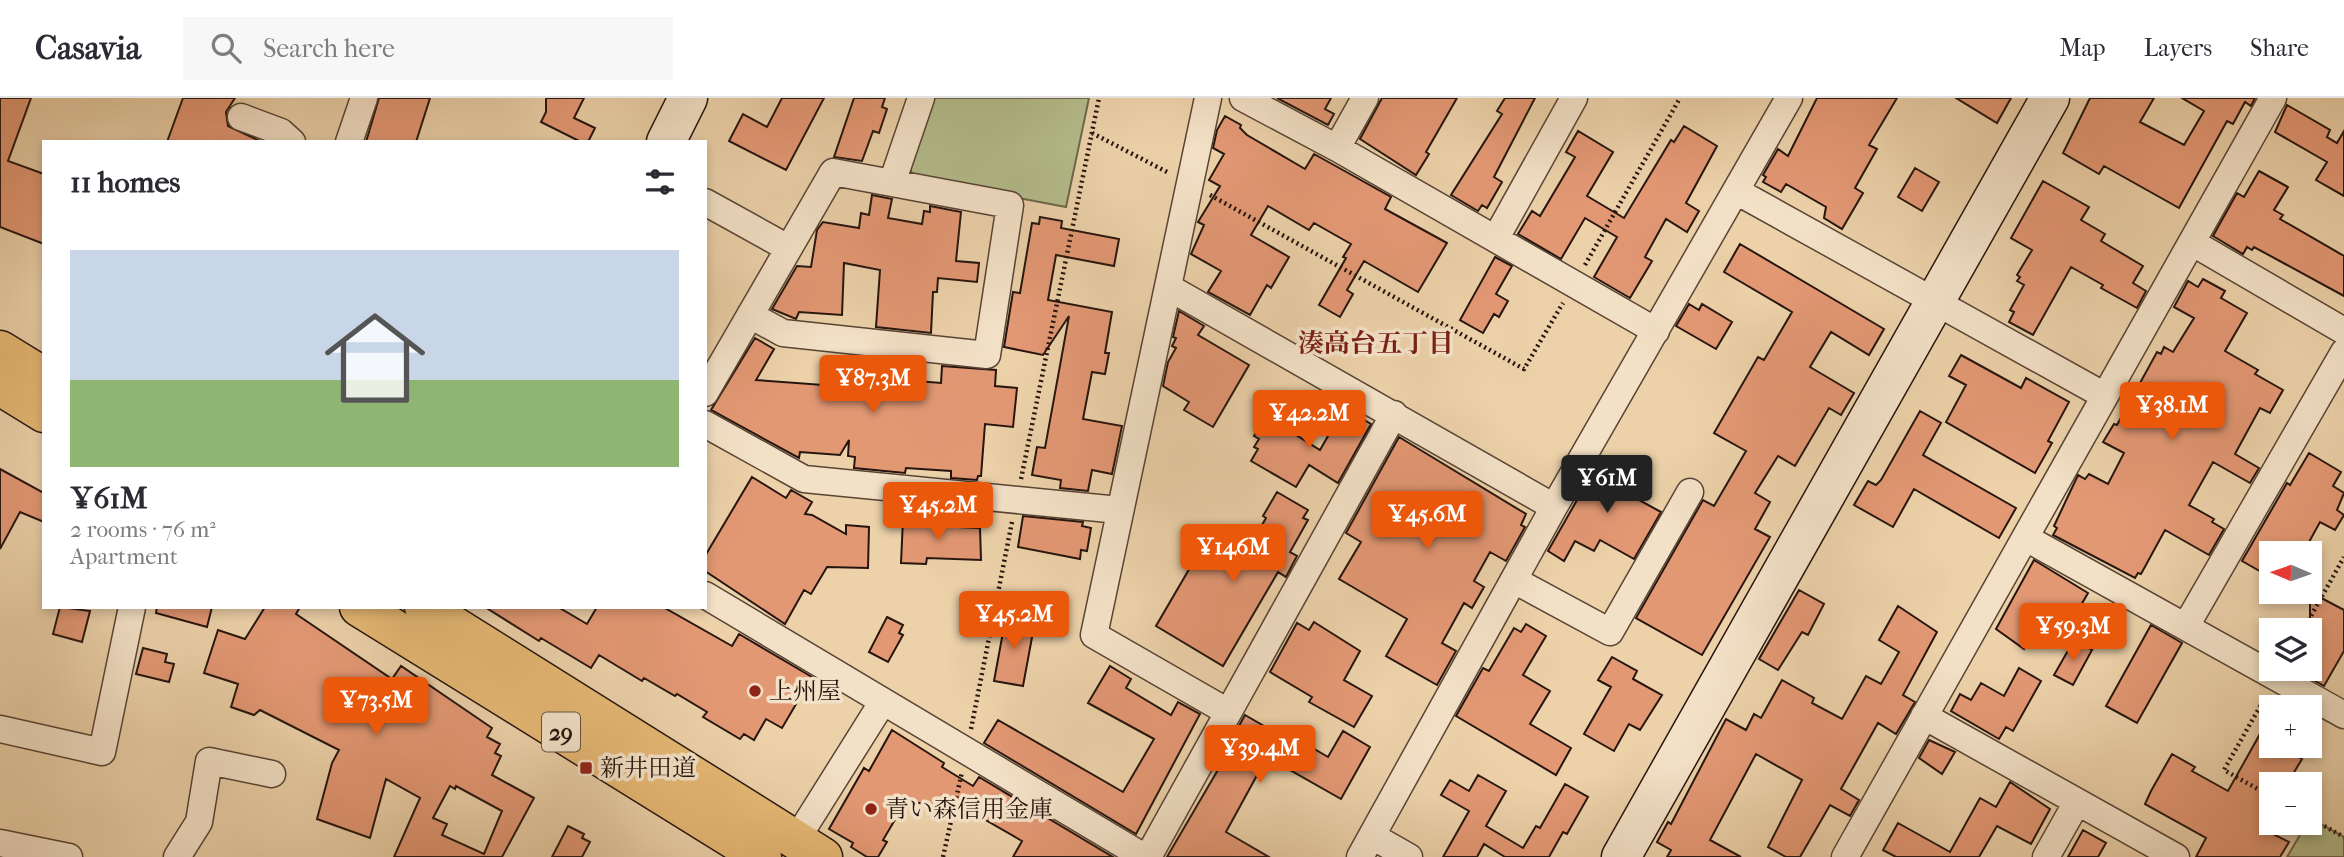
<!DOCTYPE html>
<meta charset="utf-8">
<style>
:root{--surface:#fff;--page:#f7f7f7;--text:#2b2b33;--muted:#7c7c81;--line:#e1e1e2;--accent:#ea580c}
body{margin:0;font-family:"IM FELL French Canon","Noto Serif JP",serif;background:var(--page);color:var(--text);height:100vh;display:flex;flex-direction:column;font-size:26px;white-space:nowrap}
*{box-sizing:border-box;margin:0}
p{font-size:23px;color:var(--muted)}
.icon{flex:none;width:38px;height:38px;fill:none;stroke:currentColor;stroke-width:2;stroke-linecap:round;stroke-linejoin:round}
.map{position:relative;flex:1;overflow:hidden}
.side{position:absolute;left:42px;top:42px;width:665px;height:469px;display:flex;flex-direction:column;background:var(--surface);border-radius:0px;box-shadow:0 4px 10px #0003}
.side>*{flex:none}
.needle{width:46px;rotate:272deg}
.controls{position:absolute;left:2259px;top:443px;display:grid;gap:14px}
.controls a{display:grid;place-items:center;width:63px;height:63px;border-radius:0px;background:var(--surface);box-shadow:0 4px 10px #0003;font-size:35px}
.price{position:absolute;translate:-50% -60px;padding:0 16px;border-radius:7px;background:var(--accent);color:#fff;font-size:23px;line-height:46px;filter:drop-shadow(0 2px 4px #0008)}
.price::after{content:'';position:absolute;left:50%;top:42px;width:21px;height:16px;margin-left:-10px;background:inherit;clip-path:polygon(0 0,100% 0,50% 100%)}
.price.on{background:#222;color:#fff}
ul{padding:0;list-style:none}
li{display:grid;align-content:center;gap:14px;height:371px;padding:0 28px}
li+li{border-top:2px solid var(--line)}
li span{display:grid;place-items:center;height:217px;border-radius:0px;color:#555}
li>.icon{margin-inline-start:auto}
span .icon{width:126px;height:126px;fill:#fffc;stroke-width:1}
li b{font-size:30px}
h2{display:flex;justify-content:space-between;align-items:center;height:84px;padding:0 28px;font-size:30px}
header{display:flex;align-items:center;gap:42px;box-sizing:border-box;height:98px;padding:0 35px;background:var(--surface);border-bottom:2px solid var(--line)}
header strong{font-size:33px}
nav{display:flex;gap:38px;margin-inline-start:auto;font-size:24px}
.search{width:490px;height:63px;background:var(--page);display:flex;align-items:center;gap:18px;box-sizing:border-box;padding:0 24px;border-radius:0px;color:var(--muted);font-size:26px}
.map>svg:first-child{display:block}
.green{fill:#b4bc8b;stroke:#6d684c;stroke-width:2}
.building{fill:#e39874;stroke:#26150e;stroke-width:2;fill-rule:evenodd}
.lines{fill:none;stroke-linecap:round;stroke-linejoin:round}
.street-casing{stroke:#584435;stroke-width:29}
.secondary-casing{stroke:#26150e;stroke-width:41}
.primary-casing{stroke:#26150e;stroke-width:41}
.path{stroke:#26150e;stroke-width:4.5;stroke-dasharray:2 3.5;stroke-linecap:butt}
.street{stroke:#f3e1c7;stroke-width:26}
.secondary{stroke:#f3e1c7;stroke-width:38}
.primary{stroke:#e6b874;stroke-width:38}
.poi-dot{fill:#8f2418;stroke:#f3e1c7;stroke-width:2.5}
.labels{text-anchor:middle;stroke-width:7;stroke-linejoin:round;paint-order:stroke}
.shield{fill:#f3e1c7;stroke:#645246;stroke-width:2}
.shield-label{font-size:23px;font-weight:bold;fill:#26150e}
.poi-label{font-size:24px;fill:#26150e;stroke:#f3e1c7;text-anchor:start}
.neighbourhood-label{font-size:26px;font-weight:bold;fill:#7a1f14;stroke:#f3e1c7}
</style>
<header>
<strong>Casavia</strong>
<div class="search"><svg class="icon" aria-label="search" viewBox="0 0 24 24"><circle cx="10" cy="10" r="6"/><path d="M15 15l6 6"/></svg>Search here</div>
<nav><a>Map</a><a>Layers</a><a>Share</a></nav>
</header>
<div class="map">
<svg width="2344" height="759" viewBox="0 0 2344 759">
<rect width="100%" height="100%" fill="#ecd1a9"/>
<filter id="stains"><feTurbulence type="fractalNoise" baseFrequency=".00286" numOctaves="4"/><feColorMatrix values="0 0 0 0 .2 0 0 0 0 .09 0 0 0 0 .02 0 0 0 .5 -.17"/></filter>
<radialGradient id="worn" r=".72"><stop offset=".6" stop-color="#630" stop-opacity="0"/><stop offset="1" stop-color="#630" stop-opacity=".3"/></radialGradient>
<path class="green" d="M 932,0 L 1089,0 L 1066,109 L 914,80 L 908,67 Z
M 2310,720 L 2344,739 L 2344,759 L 2287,759 Z"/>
<path class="building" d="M 0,0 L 31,0 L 8,63 L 44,76 L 44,146 L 0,129 Z
M 183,0 L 235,0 L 226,14 L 228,28 L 262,44 L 167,44 Z
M 379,0 L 430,0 L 416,44 L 366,44 Z
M 546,0 L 584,0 L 574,20 L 595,30 L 588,44 L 581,44 L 541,24 L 546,14 Z
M 782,0 L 824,0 L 786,72 L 729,43 L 743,16 L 767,29 Z
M 854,0 L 885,0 L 882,9 L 887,11 L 879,35 L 873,33 L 862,63 L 834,59 Z
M 1277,0 L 1331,0 L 1325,11 L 1334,16 L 1328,27 Z
M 1382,0 L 1457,0 L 1426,54 L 1429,56 L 1416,77 L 1360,41 Z
M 1505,0 L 1535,0 L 1494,79 L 1502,84 L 1487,110 L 1482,107 L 1478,113 L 1451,97 L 1502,16 L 1497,13 Z
M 1817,0 L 1897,0 L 1869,47 L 1877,51 L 1855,90 L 1863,95 L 1842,131 L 1824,120 L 1826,109 L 1786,86 L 1781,94 L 1763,84 L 1766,79 L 1763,77 L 1778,51 L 1788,58 Z
M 1956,0 L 2011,0 L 1997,25 Z
M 2090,0 L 2154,0 L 2140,24 L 2184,47 L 2204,13 L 2182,0 L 2255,0 L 2251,8 L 2245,4 L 2233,26 L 2227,23 L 2179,110 L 2104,68 L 2099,76 L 2063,55 Z
M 2287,7 L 2330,32 L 2327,39 L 2337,45 L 2344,33 L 2344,98 L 2316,82 L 2327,64 L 2275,34 Z
M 1225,18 L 1241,27 L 1240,30 L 1247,37 L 1305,71 L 1314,56 L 1350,76 L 1391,99 L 1385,111 L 1447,145 L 1418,194 L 1364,163 L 1347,192 L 1353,196 L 1340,219 L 1319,207 L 1346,160 L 1343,159 L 1351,146 L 1314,125 L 1309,132 L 1268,108 L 1251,137 L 1289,159 L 1271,190 L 1267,187 L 1250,217 L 1208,194 L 1221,173 L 1191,156 L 1204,127 L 1198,124 L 1220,88 L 1209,82 L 1224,56 L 1213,50 L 1217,32 Z
M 1684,28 L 1717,48 L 1686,105 L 1699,113 L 1687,134 L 1666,121 L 1645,159 L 1652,163 L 1630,200 L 1594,179 L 1617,139 L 1585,120 L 1561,161 L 1518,136 L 1532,113 L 1540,118 L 1575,59 L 1566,54 L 1578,33 L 1613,54 L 1587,98 L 1624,120 L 1671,42 L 1674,44 Z
M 1915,70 L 1939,84 L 1922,113 L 1898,99 Z
M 2259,73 L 2288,89 L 2274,112 L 2283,117 L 2280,121 L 2344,158 L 2344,198 L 2254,149 L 2252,152 L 2247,149 L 2243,156 L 2213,138 L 2237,95 L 2244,99 Z
M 2043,83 L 2089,109 L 2081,122 L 2105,136 L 2101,143 L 2143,168 L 2133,185 L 2146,193 L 2137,210 L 2101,190 L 2103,187 L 2071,169 L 2033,237 L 2009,224 L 2014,214 L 2010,212 L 2024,187 L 2017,183 L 2020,179 L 2017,177 L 2032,152 L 2011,140 Z
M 872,97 L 892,101 L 888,120 L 922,126 L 924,113 L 930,114 L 930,108 L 961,114 L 956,163 L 979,165 L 977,184 L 938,180 L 937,194 L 933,194 L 931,235 L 876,229 L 880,172 L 844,165 L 842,217 L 799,214 L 796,221 L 772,211 L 797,168 L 811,169 L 817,132 L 823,124 L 859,130 L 861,115 L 869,117 Z
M 1040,119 L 1062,123 L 1061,130 L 1119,141 L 1114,168 L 1056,157 L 1048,202 L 1112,214 L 1105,255 L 1109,255 L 1105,276 L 1092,274 L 1083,321 L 1122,328 L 1112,376 L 1092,372 L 1088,393 L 1060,390 L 1061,382 L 1032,377 L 1037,349 L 1045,350 L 1069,218 L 1043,257 L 1004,249 L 1013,194 L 1020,195 L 1032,125 L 1039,126 Z
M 1740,146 L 1884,231 L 1869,257 L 1831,234 L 1810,269 L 1854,295 L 1841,317 L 1829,310 L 1795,368 L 1778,358 L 1755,395 L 1770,404 L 1755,431 L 1770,439 L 1702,557 L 1636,520 L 1703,402 L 1714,408 L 1746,353 L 1714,335 L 1758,259 L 1764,262 L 1792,214 L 1724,174 Z
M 1495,159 L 1512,168 L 1496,196 L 1508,203 L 1499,219 L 1494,216 L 1483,235 L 1460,222 Z
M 2203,181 L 2225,193 L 2221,200 L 2247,215 L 2225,253 L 2258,272 L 2255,276 L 2283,292 L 2270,315 L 2260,310 L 2235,356 L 2259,370 L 2250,385 L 2213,364 L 2189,407 L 2214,421 L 2212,424 L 2224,431 L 2209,457 L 2165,432 L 2141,476 L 2138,475 L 2135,480 L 2053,437 L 2057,430 L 2054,428 L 2078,377 L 2085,381 L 2089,376 L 2108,386 L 2124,355 L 2103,344 L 2114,326 L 2117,327 L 2157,254 L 2161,256 L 2164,249 L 2173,254 L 2194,220 L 2174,209 L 2188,183 L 2198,189 Z
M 1689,206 L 1699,212 L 1702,206 L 1732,224 L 1716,251 L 1676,228 Z
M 1179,213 L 1204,228 L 1198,237 L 1249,267 L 1213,329 L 1184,312 L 1189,304 L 1163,288 L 1168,264 L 1176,250 L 1172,248 L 1176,240 L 1173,239 Z
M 755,240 L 774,251 L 756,282 L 823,287 L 824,279 L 829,280 L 830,267 L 892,273 L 892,281 L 941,285 L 942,268 L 996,272 L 995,288 L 1017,290 L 1013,329 L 985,326 L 981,378 L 978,378 L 977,382 L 951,380 L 951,373 L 906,370 L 905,375 L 854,370 L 855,359 L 848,358 L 849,342 L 840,357 L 800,354 L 799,360 L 711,312 Z
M 1961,257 L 2021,290 L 2026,280 L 2069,304 L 2048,343 L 2052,345 L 2035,375 L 1946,324 L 1966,287 L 1949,278 Z
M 1344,310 L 1371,326 L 1338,385 L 1309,367 L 1296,389 L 1251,363 L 1258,351 L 1254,349 L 1259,341 L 1254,338 L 1263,322 L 1283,333 L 1285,330 L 1320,352 Z
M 1920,313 L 1941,325 L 1923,357 L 2016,410 L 1999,440 L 1914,391 L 1893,429 L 1854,407 L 1868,383 L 1876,387 L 1881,382 Z
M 1399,339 L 1526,416 L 1521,427 L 1525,429 L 1506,463 L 1490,454 L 1474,483 L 1484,489 L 1472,510 L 1464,505 L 1442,545 L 1456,553 L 1437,587 L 1386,558 L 1407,521 L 1339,481 L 1361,444 L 1346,435 Z
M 2309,355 L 2341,374 L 2333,388 L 2344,395 L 2337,412 L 2344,417 L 2335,432 L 2320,424 L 2303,455 L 2272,455 L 2272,480 L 2242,463 L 2287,385 L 2290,387 Z
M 1601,360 L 1636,381 L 1628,396 L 1661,414 L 1634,461 L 1600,442 L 1594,453 L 1575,443 L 1564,463 L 1548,453 Z
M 0,371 L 44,395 L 44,424 L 20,414 L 0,451 Z
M 752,379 L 786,400 L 791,392 L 812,404 L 805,416 L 812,417 L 846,436 L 846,427 L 869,429 L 868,470 L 827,469 L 811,496 L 804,492 L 785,526 L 705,473 L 705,458 Z
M 1277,394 L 1308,412 L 1303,420 L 1308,422 L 1290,454 L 1297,458 L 1286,479 L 1278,474 L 1223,568 L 1156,528 L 1205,444 L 1240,465 L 1266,420 L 1263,418 Z
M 1023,418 L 1083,424 L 1082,428 L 1091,430 L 1087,453 L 1081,452 L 1080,461 L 1018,449 Z
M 903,421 L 936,422 L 936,428 L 980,430 L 981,462 L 927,460 L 926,466 L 901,465 Z
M 2034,462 L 2088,495 L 2073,521 L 2048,507 L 2024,551 L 1996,531 Z
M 1799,492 L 1824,506 L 1808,537 L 1802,534 L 1778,572 L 1759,561 Z
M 2310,494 L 2344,512 L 2344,553 L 2324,588 L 2293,570 L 2310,570 Z
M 1898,508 L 1937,534 L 1903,597 L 1915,604 L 1896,636 L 1878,625 L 1841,691 L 1859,702 L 1850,718 L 1830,707 L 1800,759 L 1786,759 L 1768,749 L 1802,682 L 1756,656 L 1710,742 L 1741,759 L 1667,759 L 1671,752 L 1657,744 L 1668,724 L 1671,726 L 1726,621 L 1746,632 L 1754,616 L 1761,620 L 1782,582 L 1814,600 L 1812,605 L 1842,621 L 1866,578 L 1881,586 L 1899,554 L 1879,542 Z
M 60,509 L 90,513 L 82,544 L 53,536 Z
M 157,509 L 212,509 L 207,529 L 156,515 Z
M 265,509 L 300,509 L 296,516 L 392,581 L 401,568 L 492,630 L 487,639 L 500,646 L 495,655 L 501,658 L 492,677 L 534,700 L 502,759 L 394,759 L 420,700 L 386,681 L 370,740 L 317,721 L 332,665 L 339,652 L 260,612 L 254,617 L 231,609 L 238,586 L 204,575 L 218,532 L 245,541 ZM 450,688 L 455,691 L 456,688 L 502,713 L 484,756 L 442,737 L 447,726 L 433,720 Z
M 485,509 L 558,509 L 587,526 L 597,509 L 663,509 L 732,548 L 739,536 L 812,579 L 782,630 L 766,621 L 754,642 L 744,636 L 740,641 L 703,619 L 707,614 L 677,596 L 675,598 L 644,580 L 642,583 L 599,557 L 591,570 L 541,540 L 539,543 Z
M 1006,518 L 1035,523 L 1023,588 L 994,583 Z
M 887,519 L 903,527 L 899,535 L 903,537 L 888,564 L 869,554 Z
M 1314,524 L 1360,553 L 1344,582 L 1372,598 L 1354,629 L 1309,604 L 1312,599 L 1270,574 L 1297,525 L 1309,532 Z
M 1526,526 L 1546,538 L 1523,577 L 1550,593 L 1530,626 L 1571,650 L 1556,677 L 1456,618 L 1483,570 L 1489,573 L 1514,530 L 1521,534 Z
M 2151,527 L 2182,545 L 2137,625 L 2106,608 Z
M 2074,542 L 2092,552 L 2073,587 L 2054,577 Z
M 143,550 L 167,556 L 165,564 L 174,566 L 169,584 L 136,576 Z
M 1612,559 L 1637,573 L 1633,581 L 1662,597 L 1640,632 L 1629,626 L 1614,653 L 1584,636 L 1611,589 L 1598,582 Z
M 1110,568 L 1131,581 L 1126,590 L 1171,617 L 1178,604 L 1200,616 L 1136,736 L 984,645 L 998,622 L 1123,694 L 1154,641 L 1088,605 Z
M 2019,570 L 2041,583 L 2013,633 L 2006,629 L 1999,641 L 1951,613 L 1960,596 L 1971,602 L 1981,585 L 2004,598 Z
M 1245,617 L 1290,643 L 1292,638 L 1328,659 L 1343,633 L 1370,649 L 1341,701 L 1267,659 L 1226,734 L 1269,759 L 1167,759 L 1236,641 L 1233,639 Z
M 892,632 L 944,665 L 942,669 L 973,688 L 979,679 L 1113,759 L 1013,759 L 1022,743 L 942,697 L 940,708 L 906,703 L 883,742 L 887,744 L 878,759 L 867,759 L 851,749 L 853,745 L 829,731 L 864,670 L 869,673 Z
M 2260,636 L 2272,643 L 2272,648 L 2279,648 L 2302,661 L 2287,686 L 2272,686 L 2272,704 L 2261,724 L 2277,724 L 2271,735 L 2289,744 L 2280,759 L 2196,759 L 2206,740 L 2145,706 L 2151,693 L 2172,656 L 2195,669 L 2192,673 L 2228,693 Z
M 1929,642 L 1955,654 L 1942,676 L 1919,660 Z
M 1478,677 L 1506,693 L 1486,728 L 1523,750 L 1536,728 L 1540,730 L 1565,686 L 1588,699 L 1567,736 L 1563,734 L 1549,759 L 1505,759 L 1484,746 L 1477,759 L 1443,759 L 1469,713 L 1441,697 L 1450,682 L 1469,693 Z
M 2010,684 L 2050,711 L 2031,746 L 1997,728 L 1979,759 L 1896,759 L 1883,752 L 1898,725 L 1950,754 L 1980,700 L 1996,709 Z
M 568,728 L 584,736 L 582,740 L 590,744 L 582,759 L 552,759 Z
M 2083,732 L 2106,745 L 2098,759 L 2068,759 Z"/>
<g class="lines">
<defs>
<path id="street" d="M 1208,0 L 1094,537 L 1228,614
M 1243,0 L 1337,50 L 1656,233
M 241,19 L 281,34 L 292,44
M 349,44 L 364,0
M 1337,50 L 1365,0
M 892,85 L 921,0
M 1736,93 L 2105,298
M 705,104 L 788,150
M 1496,140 L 1574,0
M 2193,145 L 2344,233
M 1168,189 L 1554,409
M 705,295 L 833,74 L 1010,107 L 987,257 L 783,235 L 750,217
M 705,326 L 804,381 L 1119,412
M 2026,440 L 2344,617
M 1514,482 L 1610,534 L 1690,394
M 705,497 L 1144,759
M 2186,528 L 2344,254
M 1924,618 L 2176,759
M 0,631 L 102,654 L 132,509
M 1372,738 L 1409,759
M 796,742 L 882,605
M 0,745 L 69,759
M 177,759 L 199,724 L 209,663 L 272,676
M 1148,759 L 1394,316
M 1360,759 L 1554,409 L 1789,0
M 1845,759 L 2273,0
M 2046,759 L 2077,704"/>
<path id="secondary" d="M 666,44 L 688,0
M 1621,759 L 2050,0"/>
<path id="primary" d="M 0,252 L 44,279
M 0,288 L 44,315
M 359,509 L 762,759
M 424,509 L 823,759"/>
</defs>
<use href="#street" class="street-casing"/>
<use href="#secondary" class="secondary-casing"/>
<use href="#primary" class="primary-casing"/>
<path class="path" d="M 1092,35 L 1169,75
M 1210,97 L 1524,271 L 1563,205
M 1585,167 L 1680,0
M 1021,381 L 1099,0
M 2303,532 L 2344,459
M 2266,598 L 2224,672 L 2272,699
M 971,631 L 1012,424
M 2310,720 L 2344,739
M 943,759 L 962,674"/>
<use href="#street" class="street"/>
<use href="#secondary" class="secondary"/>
<use href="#primary" class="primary"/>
</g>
<g class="poi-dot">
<circle cx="755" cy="593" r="7"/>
<rect x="579" y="663" width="14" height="14" rx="3.5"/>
<circle cx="871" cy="711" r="7"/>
</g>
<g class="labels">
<rect class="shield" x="542" y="614.5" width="38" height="39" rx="5"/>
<g class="shield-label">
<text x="561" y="642">29</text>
</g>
<g class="poi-label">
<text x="769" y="601">上州屋</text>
<text x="600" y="678">新井田道</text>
<text x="885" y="719">青い森信用金庫</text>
</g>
<g class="neighbourhood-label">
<text x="1376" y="254">湊高台五丁目</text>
</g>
</g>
<rect width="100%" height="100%" filter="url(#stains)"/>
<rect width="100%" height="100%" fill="url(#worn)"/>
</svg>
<div class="controls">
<a><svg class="needle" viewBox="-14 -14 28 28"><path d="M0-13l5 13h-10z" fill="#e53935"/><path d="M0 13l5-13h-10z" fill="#7c7c81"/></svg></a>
<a><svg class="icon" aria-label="layers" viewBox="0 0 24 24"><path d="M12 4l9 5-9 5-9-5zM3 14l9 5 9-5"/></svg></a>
<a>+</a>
<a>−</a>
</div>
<b class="price" style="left:873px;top:317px">¥87.3M</b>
<b class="price" style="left:2172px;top:344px">¥38.1M</b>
<b class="price" style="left:1309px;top:352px">¥42.2M</b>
<b class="price on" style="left:1607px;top:417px">¥61M</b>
<b class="price" style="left:938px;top:444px">¥45.2M</b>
<b class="price" style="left:1427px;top:453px">¥45.6M</b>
<b class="price" style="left:1233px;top:486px">¥146M</b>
<b class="price" style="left:1014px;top:553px">¥45.2M</b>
<b class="price" style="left:2073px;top:565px">¥59.3M</b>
<b class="price" style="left:376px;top:639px">¥73.5M</b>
<b class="price" style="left:1260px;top:687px">¥39.4M</b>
<section class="side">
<h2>11 homes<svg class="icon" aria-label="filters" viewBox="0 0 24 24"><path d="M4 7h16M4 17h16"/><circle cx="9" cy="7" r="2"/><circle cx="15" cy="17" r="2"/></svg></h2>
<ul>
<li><span style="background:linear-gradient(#c9d6e8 60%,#8fb573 0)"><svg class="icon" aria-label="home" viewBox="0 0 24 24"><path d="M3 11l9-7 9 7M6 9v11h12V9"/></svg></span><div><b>¥61M</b><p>2 rooms · 76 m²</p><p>Apartment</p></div></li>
</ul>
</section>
</div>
